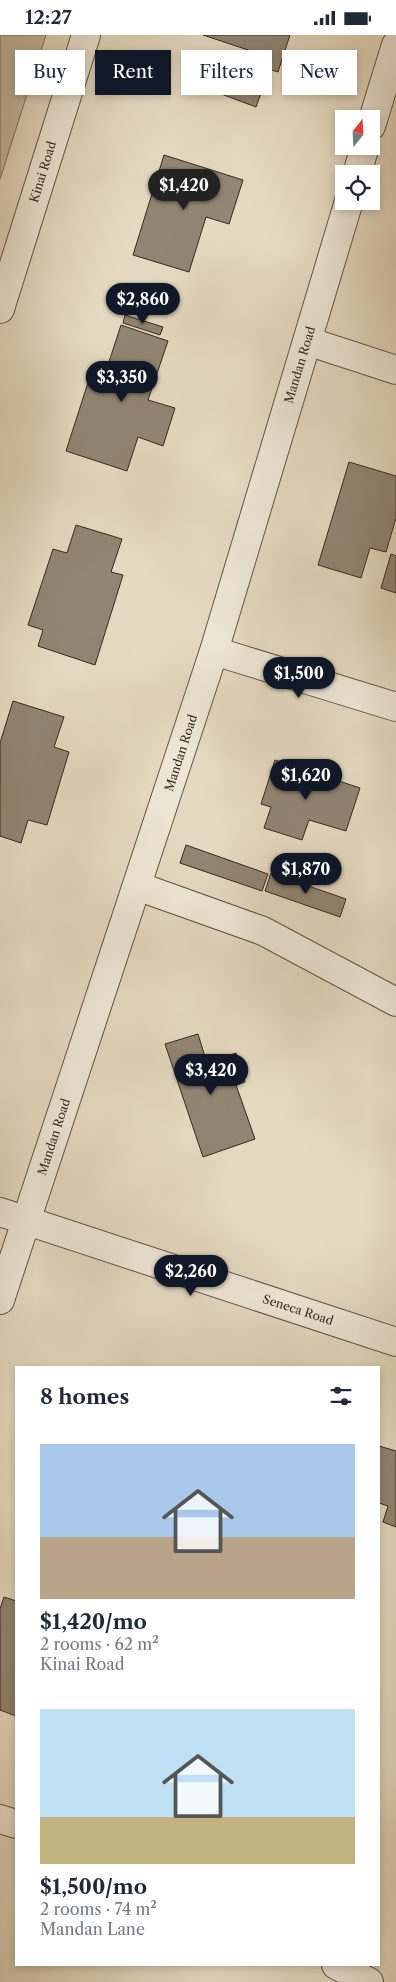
<!DOCTYPE html>
<meta charset="utf-8">
<style>
:root{--surface:#fff;--page:#f2f2f3;--text:#1f2937;--muted:#747a83;--accent:#111827}
body{margin:0;font-family:"Libre Caslon Text",serif;background:var(--page);color:var(--text);height:100vh;display:flex;flex-direction:column;font-size:19px;white-space:nowrap}
*{box-sizing:border-box;margin:0}
p{font-size:16px;color:var(--muted)}
.icon{flex:none;width:28px;height:28px;fill:none;stroke:currentColor;stroke-width:2;stroke-linecap:round;stroke-linejoin:round}
.map{position:relative;flex:1;overflow:hidden}
.panel{position:absolute;left:15px;top:1331px;width:365px;height:600px;display:flex;flex-direction:column;background:var(--surface);border-radius:0px;box-shadow:0 2px 8px #0003}
.panel>*{flex:none}
.banner{position:absolute;left:15px;top:15px;width:366px;height:45px;display:flex;gap:10px}
.needle{width:32px;rotate:18deg}
.buttons{position:absolute;left:335px;top:75px;display:grid;gap:10px}
.buttons a{display:grid;place-items:center;width:45px;height:45px;border-radius:0px;background:var(--surface);box-shadow:0 2px 8px #0003;font-size:25px}
.price{position:absolute;translate:-50% -42px;padding:0 11px;border-radius:18px;background:var(--accent);color:#fff;font-size:16px;line-height:32px;filter:drop-shadow(0 1px 2px #0008)}
.price::after{content:'';position:absolute;left:50%;top:30px;width:15px;height:11px;margin-left:-8px;background:inherit;clip-path:polygon(0 0,100% 0,50% 100%)}
.price.on{background:#222;color:#fff}
ul{padding:0;list-style:none}
li{display:grid;align-content:center;gap:10px;height:265px;padding:0 25px}
li span{display:grid;place-items:center;height:155px;border-radius:0px;color:#555}
li>.icon{margin-inline-start:auto}
span .icon{width:90px;height:90px;fill:#fffc;stroke-width:1}
li b{font-size:21px}
h2{display:flex;justify-content:space-between;align-items:center;height:60px;padding:0 25px;font-size:21px}
.pill{padding:0 18px;border-radius:0px;background:var(--surface);box-shadow:0 2px 8px #0003;font-size:18px;line-height:45px}
.pill.on{background:var(--accent);color:#fff}
.status{display:flex;justify-content:space-between;align-items:center;height:35px;padding:0 25px;background:var(--surface);direction:ltr}
.status svg{height:14px;fill:currentColor}
.map>svg:first-child{display:block}
.green{fill:#c7bca5;stroke:#7e7262}
.building{fill:#918573;stroke:#36291e}
.lines{fill:none;stroke-linecap:round;stroke-linejoin:round}
.minor-casing{stroke:#625547;stroke-width:30}
.minor{stroke:#eee7d7;stroke-width:28}
.labels{text-anchor:middle;stroke-width:4;stroke-linejoin:round;paint-order:stroke}
.street-label{font-size:12px;fill:#36291e;stroke:#eee7d7}
</style>
<div class="status"><b>12:27</b><svg viewBox="0 0 49 12"><path d="M0 12V9h3v3zM5 12V6h3v6zM10 12V3h3v9zM15 12V0h3v12zM26 1h20v11H26zM47 4h2v5h-2z"/></svg></div>
<div class="map">
<svg width="396" height="1947" viewBox="0 0 396 1947">
<rect width="100%" height="100%" fill="#e5dac1"/>
<filter id="stains"><feTurbulence type="fractalNoise" baseFrequency=".004" numOctaves="4"/><feColorMatrix values="0 0 0 0 .2 0 0 0 0 .09 0 0 0 0 .02 0 0 0 .5 -.17"/></filter>
<radialGradient id="worn" r=".72"><stop offset=".6" stop-color="#630" stop-opacity="0"/><stop offset="1" stop-color="#630" stop-opacity=".3"/></radialGradient>
<path class="green" d="M 0,0 L 46,0 L 0,144 Z"/>
<path class="building" d="M 203,0 L 290,0 L 278,37 L 247,27 L 251,16 Z
M 206,25 L 265,47 L 256,72 L 197,50 Z
M 164,120 L 243,145 L 229,189 L 206,182 L 189,237 L 133,220 Z
M 125,280 L 163,292 L 160,300 L 123,288 Z
M 121,290 L 168,306 L 148,365 L 175,373 L 163,411 L 138,402 L 127,436 L 66,416 L 93,332 L 106,336 Z
M 349,427 L 396,441 L 396,483 L 386,517 L 370,513 L 361,543 L 318,530 Z
M 76,490 L 122,504 L 111,537 L 123,540 L 95,630 L 38,611 L 43,595 L 28,590 L 53,514 L 67,518 Z
M 391,519 L 396,521 L 396,558 L 381,553 Z
M 13,666 L 64,682 L 54,712 L 69,717 L 47,790 L 28,785 L 21,808 L 0,801 L 0,708 Z
M 275,725 L 360,753 L 346,796 L 309,785 L 302,805 L 264,793 L 271,772 L 261,769 Z
M 186,810 L 268,839 L 262,856 L 180,828 Z
M 271,838 L 346,864 L 340,882 L 265,856 Z
M 198,999 L 207,1028 L 236,1018 L 245,1047 L 236,1050 L 255,1104 L 203,1122 L 165,1009 Z
M 379,1411 L 396,1416 L 396,1492 L 383,1487 L 388,1471 L 379,1468 Z
M 4,1562 L 16,1566 L 16,1681 L 0,1675 L 0,1574 Z"/>
<g class="lines">
<defs>
<path id="minor" d="M 371,91 L 396,10
M 357,139 L 365,111
M 0,274 L 86,0
M 307,306 L 396,335
M 214,616 L 396,672
M 137,851 L 263,896 L 396,967
M 0,1177 L 396,1307
M 0,1265 L 214,616 L 349,166
M 0,1784 L 16,1789
M 336,1930 L 369,1947"/>
</defs>
<use href="#minor" class="minor-casing"/>
<use href="#minor" class="minor"/>
</g>
<g class="labels">
<g class="street-label">
<text transform="translate(43 137) rotate(-73)" y="4">Kinai Road</text>
<text transform="translate(300 330) rotate(-73)" y="4">Mandan Road</text>
<text transform="translate(181 718) rotate(-72)" y="4">Mandan Road</text>
<text transform="translate(54 1102) rotate(-72)" y="4">Mandan Road</text>
<text transform="translate(298 1275) rotate(18)" y="4">Seneca Road</text>
</g>
</g>
<rect width="100%" height="100%" filter="url(#stains)"/>
<rect width="100%" height="100%" fill="url(#worn)"/>
</svg>
<div class="buttons">
<a><svg class="needle" viewBox="-14 -14 28 28"><path d="M0-13l5 13h-10z" fill="#e53935"/><path d="M0 13l5-13h-10z" fill="#747a83"/></svg></a>
<a><svg class="icon" aria-label="locate" viewBox="0 0 24 24"><circle cx="12" cy="12" r="6"/><path d="M12 2v4M12 18v4M2 12h4M18 12h4"/></svg></a>
</div>
<b class="price on" style="left:184px;top:176px">$1,420</b>
<b class="price" style="left:143px;top:290px">$2,860</b>
<b class="price" style="left:122px;top:368px">$3,350</b>
<b class="price" style="left:299px;top:664px">$1,500</b>
<b class="price" style="left:306px;top:766px">$1,620</b>
<b class="price" style="left:306px;top:860px">$1,870</b>
<b class="price" style="left:211px;top:1061px">$3,420</b>
<b class="price" style="left:191px;top:1262px">$2,260</b>
<div class="banner">
<a class="pill">Buy</a>
<a class="pill on">Rent</a>
<a class="pill">Filters</a>
<a class="pill">New</a>
</div>
<section class="panel">
<h2>8 homes<svg class="icon" aria-label="filters" viewBox="0 0 24 24"><path d="M4 7h16M4 17h16"/><circle cx="9" cy="7" r="2"/><circle cx="15" cy="17" r="2"/></svg></h2>
<ul>
<li><span style="background:linear-gradient(#a9c7e8 60%,#b9a48a 0)"><svg class="icon" aria-label="home" viewBox="0 0 24 24"><path d="M3 11l9-7 9 7M6 9v11h12V9"/></svg></span><div><b>$1,420/mo</b><p>2 rooms · 62 m²</p><p>Kinai Road</p></div></li>
<li><span style="background:linear-gradient(#bfe0f5 70%,#c2b280 0)"><svg class="icon" aria-label="home" viewBox="0 0 24 24"><path d="M3 11l9-7 9 7M6 9v11h12V9"/></svg></span><div><b>$1,500/mo</b><p>2 rooms · 74 m²</p><p>Mandan Lane</p></div></li>
</ul>
</section>
</div>
